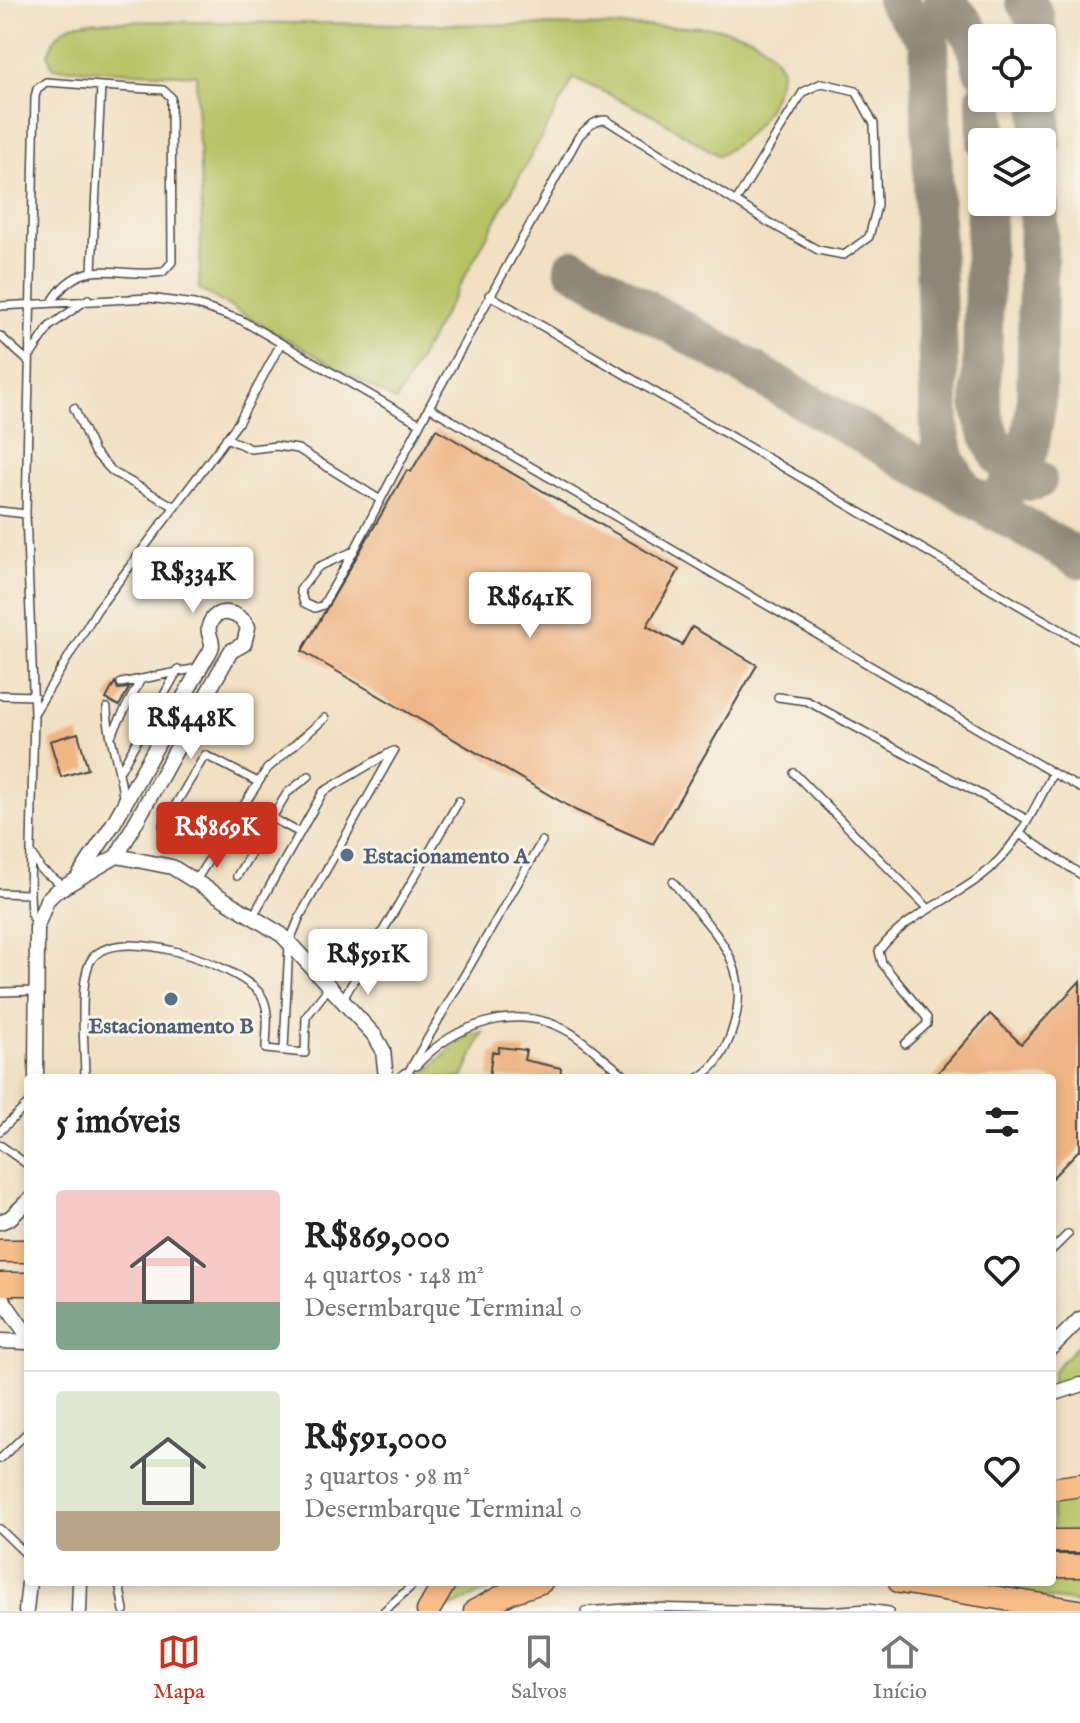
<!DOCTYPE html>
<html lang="pt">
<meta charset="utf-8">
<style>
:root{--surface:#fff;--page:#f2f2f2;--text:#222;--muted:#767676;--line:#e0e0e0;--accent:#c8321e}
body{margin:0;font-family:"IM FELL English",serif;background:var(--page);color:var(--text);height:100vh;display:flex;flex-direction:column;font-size:30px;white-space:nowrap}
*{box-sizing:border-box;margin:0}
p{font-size:26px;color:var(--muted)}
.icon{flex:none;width:44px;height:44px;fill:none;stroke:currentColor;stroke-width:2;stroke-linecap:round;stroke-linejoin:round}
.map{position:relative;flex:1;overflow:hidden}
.side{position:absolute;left:24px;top:1074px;width:1032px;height:512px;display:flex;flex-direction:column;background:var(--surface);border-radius:8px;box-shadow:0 4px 12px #0003}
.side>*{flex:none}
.controls{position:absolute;left:968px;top:24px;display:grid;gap:16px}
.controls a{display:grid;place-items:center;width:88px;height:88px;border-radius:8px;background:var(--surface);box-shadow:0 4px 12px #0003;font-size:40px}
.price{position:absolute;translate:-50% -68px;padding:0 18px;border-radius:8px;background:#fff;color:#222;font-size:26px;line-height:52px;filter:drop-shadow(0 2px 4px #0008)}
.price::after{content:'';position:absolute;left:50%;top:48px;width:24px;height:18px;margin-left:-12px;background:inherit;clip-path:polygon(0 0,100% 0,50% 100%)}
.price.current{background:var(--accent);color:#fff}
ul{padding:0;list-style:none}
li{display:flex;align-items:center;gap:24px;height:200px;padding:0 32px}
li+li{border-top:2px solid var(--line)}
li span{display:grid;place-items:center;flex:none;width:224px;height:160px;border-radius:8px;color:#555}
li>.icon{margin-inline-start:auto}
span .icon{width:96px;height:96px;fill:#fffc;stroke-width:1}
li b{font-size:34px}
h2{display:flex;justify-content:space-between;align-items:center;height:96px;padding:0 32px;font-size:34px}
.dock{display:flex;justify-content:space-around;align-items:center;height:112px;border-top:2px solid var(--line);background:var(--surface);font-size:22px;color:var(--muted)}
.dock a{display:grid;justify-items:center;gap:4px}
.dock .current{color:var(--accent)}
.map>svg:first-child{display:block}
.green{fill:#b6c365;stroke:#707748;stroke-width:2}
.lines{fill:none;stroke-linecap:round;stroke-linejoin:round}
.taxiway{stroke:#8e8676;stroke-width:40}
.building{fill:#efb585}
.service-casing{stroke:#494642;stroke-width:10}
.minor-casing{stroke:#494642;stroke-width:17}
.primary-casing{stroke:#494642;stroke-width:25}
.service{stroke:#fff;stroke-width:7}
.minor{stroke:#fff;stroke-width:14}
.primary{stroke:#f8bd88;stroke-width:22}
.service-dot{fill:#5c6f8a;stroke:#f7f3e8;stroke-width:3}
.labels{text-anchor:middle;stroke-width:6;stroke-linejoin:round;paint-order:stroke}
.service-label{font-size:22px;font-weight:bold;fill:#4e5e75;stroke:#f7f3e8;text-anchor:start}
</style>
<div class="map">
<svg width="1080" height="1611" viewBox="0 0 1080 1611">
<rect width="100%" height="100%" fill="#f7f3e8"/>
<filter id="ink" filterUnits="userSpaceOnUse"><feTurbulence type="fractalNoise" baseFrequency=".0125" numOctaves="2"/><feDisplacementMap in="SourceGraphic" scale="16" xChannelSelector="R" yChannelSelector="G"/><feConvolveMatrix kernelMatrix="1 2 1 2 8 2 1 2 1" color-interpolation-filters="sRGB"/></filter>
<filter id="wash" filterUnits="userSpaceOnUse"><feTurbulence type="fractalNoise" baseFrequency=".006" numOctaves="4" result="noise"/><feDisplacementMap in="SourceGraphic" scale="32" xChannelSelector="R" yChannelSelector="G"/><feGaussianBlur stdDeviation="1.8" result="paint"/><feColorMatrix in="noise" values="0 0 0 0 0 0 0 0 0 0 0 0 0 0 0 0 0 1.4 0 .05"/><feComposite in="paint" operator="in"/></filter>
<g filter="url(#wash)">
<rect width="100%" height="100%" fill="#f1e0c2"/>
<path class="green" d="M 95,21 L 711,27 C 748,35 763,35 782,69 C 772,113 756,132 719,156 L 653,115 L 574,78 L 396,401 L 199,289 L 202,215 L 196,75 L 53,68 L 48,54 C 57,28 68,23 95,21 Z
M 483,1032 L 463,1078 L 419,1078 L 466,1036 Z
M 1080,1343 L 1080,1377 L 1052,1386 L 1052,1372 Z
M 1080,1496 L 1080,1532 L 1052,1532 L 1052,1501 Z
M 456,1582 L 507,1582 L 444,1610 L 442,1607 Z
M 941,1582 L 1080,1583 L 1080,1603 Z"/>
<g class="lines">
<path class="taxiway" d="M 896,0 L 929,40 L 940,433 L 946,461 L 964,492
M 943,0 C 963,20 978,39 982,68
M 1025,0 L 1035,18 L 1038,38
M 986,98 L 987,142
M 1041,142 L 1042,91
M 986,202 L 981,404 C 987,437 998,463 1027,481 L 1037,480
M 574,268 L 1080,559
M 994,511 L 1029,448 L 1036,406 L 1039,202"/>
</g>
<g id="blocks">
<path class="building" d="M 436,429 L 679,570 L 647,626 L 682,645 L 692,627 L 757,665 L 653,844 L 577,811 L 302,651 L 407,470 L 411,472 Z
M 115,682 L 118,689 L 129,688 L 119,706 L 106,699 Z
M 78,733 L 88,769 L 61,777 L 50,741 Z
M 1080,981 L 1080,1149 L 1052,1178 L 1052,1078 L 933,1078 L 990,1014 L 1021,1044 Z
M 499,1047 L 526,1050 L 524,1060 L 561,1068 L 560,1078 L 489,1078 L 492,1052 L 498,1053 Z"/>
</g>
</g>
<g filter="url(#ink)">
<use href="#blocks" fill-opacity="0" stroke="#494642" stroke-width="2"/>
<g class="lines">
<defs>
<path id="service" d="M 736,201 L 803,92 L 822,83 L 856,91 L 874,124 L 877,206 L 869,237 L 844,255 L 818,250 L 768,222 L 606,120 C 594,120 587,128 579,136 L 429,407 L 1053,773
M 489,295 L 1080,641
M 52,302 C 81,253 118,279 163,272 L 172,262 L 171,97 L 163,90 L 101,86
M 0,306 L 149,298 L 194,304 L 241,320 L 419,423
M 0,336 L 29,362
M 32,353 L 50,326 L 88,299
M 74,408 L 94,452 L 113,472 L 175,507
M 226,438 L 251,449 L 276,446 L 298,449 L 379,499
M 0,511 L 26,514
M 354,551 L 323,605 L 315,608 L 304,603 L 300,590 L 318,567 Z
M 354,551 L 429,407
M 121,683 L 198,668
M 165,693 L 178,670
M 0,695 L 34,696
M 778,697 L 807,701 L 1028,820
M 107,708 C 107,736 121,767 123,799
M 35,712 L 97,610 L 238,423 L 280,345
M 112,734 L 141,679
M 121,769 L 139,737
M 794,773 L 927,907
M 272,818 L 300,833
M 163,826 L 205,755 L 258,782
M 1020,834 L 1080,874
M 34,857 L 41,870 L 63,885
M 237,876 L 287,793 L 309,776
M 196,880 L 267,769 L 325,718
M 673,882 C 714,934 756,963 731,1034 C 724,1053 716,1067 699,1078
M 0,893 L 30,894
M 253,916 L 323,792 L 391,752
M 36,924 L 31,914 L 30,894 L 34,713 L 26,514 L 35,97 L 37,89 L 46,82 L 101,86 L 92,271
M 0,992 L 36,991
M 343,999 L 459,801
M 905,1044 L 927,1024 L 927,1018 L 882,963 L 879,951 C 905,916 945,903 979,878 C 1015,851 1033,812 1053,773 L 1080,788
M 284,1049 L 289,943 L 300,916 L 394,751
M 416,1066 C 454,1024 518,1001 571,1033 C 592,1046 609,1065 629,1078
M 406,1076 L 542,841
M 85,1078 C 85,1049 78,987 90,962 C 112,920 240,965 261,995 C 271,1009 266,1032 266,1049 L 305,1053 L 306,1017 L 330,986
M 0,1131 L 28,1104
M 0,1145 L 28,1165
M 1052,1250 L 1068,1234
M 0,1459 L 28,1432
M 0,1529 L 28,1556
M 119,1582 L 124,1611
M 384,1611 L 416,1582
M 585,1611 L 640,1607 L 828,1611 L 867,1608 L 889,1611"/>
<path id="minor" d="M 79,876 L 113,824 L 200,668 C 203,662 212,651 212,645 C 212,638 207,634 209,626 C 215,605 240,612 248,627 L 244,644 L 231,651 L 117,856
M 36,1078 L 37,926 L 47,900 L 55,892 L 117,856 L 172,867 L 282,935 L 375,1036 L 383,1050 L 386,1078
M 404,1078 L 406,1076
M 0,1222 L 10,1218 L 28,1201
M 0,1296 L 28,1336
M 0,1341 L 28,1342
M 1052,1347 L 1080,1319
M 1052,1394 L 1080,1385
M 26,1611 L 29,1582
M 79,1611 L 80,1582"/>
<path id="primary" d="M 0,1251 L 28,1251
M 0,1284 L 28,1284
M 1052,1489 L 1080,1485
M 1052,1541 L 1080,1541
M 1052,1566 L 1080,1566
M 900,1582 L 1079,1611
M 428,1611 L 445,1582
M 475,1611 L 511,1592 L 541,1582"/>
</defs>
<use href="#service" class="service-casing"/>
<use href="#minor" class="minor-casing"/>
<use href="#primary" class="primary-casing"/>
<use href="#service" class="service"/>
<use href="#minor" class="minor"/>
<use href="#primary" class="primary"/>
</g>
</g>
<g class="service-dot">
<circle cx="347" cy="855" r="8"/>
<circle cx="171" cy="999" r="8"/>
</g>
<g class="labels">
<g class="service-label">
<text x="363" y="863">Estacionamento A</text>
<text x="171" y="1033" text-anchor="middle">Estacionamento B</text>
</g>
</g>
</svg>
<div class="controls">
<a><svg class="icon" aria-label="locate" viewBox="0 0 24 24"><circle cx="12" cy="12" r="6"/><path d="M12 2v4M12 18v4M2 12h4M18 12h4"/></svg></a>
<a><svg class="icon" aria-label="layers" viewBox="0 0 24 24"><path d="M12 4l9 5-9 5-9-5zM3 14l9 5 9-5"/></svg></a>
</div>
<b class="price" style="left:193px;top:615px">R$334K</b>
<b class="price" style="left:530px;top:640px">R$641K</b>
<b class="price" style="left:191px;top:761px">R$448K</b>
<b class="price current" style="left:217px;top:870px">R$869K</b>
<b class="price" style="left:368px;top:997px">R$591K</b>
<section class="side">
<h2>5 imóveis<svg class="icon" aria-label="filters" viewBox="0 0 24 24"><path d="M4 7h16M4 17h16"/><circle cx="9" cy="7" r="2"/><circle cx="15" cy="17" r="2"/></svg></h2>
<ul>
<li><span style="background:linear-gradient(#f6c9c9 70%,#7fa58c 0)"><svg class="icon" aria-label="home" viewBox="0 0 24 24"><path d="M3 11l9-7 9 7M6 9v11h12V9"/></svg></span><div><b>R$869,000</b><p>4 quartos · 148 m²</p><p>Desermbarque Terminal 0</p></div><svg class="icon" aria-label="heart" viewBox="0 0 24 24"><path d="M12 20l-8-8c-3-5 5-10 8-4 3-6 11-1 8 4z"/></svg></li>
<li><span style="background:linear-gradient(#dfe7d0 75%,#b9a48a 0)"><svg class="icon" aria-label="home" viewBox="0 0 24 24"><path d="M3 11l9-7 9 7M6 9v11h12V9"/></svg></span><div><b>R$591,000</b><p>3 quartos · 98 m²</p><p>Desermbarque Terminal 0</p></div><svg class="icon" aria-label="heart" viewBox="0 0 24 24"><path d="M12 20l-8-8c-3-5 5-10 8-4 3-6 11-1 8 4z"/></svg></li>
</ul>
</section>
</div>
<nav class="dock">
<a class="current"><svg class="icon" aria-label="map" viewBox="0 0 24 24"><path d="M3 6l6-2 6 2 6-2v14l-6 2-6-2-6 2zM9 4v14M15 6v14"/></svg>Mapa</a>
<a><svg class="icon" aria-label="saved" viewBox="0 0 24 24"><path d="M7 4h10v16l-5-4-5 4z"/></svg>Salvos</a>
<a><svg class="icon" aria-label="home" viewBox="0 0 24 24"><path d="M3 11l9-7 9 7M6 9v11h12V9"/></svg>Início</a>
</nav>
